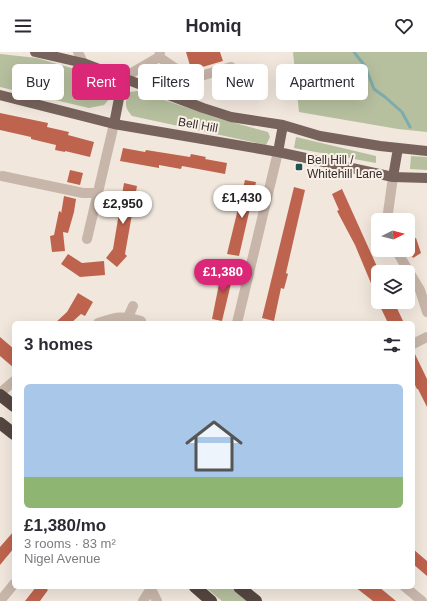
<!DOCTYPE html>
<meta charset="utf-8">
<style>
:root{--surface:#fff;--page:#f7f7f7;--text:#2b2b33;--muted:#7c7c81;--line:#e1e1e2;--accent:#db2777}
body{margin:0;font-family:Arial,sans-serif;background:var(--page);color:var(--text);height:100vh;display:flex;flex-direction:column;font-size:15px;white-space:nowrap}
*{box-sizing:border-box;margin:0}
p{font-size:13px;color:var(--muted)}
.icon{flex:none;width:22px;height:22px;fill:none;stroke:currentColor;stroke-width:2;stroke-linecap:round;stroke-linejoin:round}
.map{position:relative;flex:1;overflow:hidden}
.side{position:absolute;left:12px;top:269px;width:403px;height:268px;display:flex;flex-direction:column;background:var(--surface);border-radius:6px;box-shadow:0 4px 16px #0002}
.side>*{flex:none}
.banner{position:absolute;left:12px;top:12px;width:403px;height:36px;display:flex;gap:8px}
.needle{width:26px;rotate:84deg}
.fabs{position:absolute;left:371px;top:161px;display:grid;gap:8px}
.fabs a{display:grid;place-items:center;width:44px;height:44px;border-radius:6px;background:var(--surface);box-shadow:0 4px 16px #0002;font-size:20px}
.price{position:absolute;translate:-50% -34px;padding:0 9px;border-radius:14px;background:#fff;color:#222;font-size:13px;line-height:26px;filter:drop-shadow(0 1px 2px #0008)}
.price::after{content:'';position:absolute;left:50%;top:24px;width:12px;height:9px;margin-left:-6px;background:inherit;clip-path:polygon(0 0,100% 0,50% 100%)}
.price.selected{background:var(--accent);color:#fff}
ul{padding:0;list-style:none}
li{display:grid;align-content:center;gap:8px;height:212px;padding:0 12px}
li+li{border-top:1px solid var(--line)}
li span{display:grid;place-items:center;height:124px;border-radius:6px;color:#555}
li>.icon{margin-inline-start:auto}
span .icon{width:72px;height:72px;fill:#fffc;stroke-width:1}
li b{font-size:17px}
h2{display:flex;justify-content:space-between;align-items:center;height:48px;padding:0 12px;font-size:17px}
.chip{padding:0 14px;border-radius:6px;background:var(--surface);box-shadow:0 4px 16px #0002;font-size:14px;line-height:36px}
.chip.selected{background:var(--accent);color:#fff}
header{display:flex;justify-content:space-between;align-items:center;height:52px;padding:0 12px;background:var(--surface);font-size:18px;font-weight:700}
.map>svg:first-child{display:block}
.green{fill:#b6bf9e}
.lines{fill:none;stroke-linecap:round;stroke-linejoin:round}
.stream{stroke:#7eacac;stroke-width:3}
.building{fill:#be644e}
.minor{stroke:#c8b6aa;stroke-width:10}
.major{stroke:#77635b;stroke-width:10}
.highway{stroke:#564641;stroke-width:12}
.poi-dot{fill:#215455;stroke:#f9f1e9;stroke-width:1.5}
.labels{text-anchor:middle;stroke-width:4;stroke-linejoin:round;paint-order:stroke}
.street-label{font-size:12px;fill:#362c29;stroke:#f9f1e9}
.poi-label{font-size:12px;fill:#362c29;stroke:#f9f1e9;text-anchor:start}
</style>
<header><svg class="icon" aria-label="menu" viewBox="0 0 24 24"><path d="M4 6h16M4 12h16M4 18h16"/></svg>Homiq<svg class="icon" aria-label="heart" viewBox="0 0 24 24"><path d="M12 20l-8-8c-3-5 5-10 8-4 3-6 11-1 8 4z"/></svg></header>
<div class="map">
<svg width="427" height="549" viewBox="0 0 427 549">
<rect width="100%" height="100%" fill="#f1e7dd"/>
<path class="green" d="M 293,0 L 427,0 L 427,80 L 398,77 L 299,60 Z
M 0,2 L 37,6 L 106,26 L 109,34 L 110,46 L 104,53 L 89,56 L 0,35 Z
M 138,39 L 217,66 L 268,80 L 270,85 L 266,93 L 132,64 C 124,55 125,50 129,40 Z
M 296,85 L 376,104 L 376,111 L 294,96 Z
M 411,104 L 427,105 L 427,118 L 410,117 Z
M 205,535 L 230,535 L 247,549 L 222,549 Z"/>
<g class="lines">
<path class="stream" d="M 354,0 L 365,14 L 374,37 L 385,45 L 402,60 L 410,75"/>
</g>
<path class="building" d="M 186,0 L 220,0 L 223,9 L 192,18 L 191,17 Z
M 0,61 L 48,71 L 47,75 L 69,80 L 68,83 L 94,90 L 90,105 L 65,99 L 65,100 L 55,98 L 56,93 L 31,87 L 31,85 L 0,78 Z
M 123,96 L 145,100 L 146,98 L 190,105 L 191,102 L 206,105 L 205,107 L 227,111 L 225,122 L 182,114 L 181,117 L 159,113 L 159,116 L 120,109 Z
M 70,118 L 83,121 L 80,133 L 67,130 Z
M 245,128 L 256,130 L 239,204 L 227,202 Z
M 124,131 L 137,134 L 125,202 L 127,204 L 117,215 L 106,206 L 113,197 Z
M 294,135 L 305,138 L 286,221 L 288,222 L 284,237 L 281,236 L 274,269 L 262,266 Z
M 342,137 L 379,219 L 378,220 L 378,248 L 355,193 L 337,159 L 339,158 L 332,142 Z
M 64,144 L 76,147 L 74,160 L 68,181 L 63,180 L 65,199 L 52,200 L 50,184 L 54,183 L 59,159 L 61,160 L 61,162 Z
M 416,186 L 421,201 L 413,206 L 412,204 L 408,205 L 408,188 Z
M 68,202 L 82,211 L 104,209 L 105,223 L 80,225 L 61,212 Z
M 220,216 L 234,219 L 222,269 L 212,267 L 219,232 L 217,231 Z
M 78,241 L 93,250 L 85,264 L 81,262 L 71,271 L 55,271 L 67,260 Z
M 378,250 L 394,250 L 404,271 L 388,271 Z
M 0,285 L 14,297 L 14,316 L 0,304 Z
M 413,298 L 427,327 L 427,355 L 418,337 L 417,337 L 413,329 Z
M 14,479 L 14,496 L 0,513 L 0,495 Z
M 413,497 L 427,509 L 427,524 L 413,512 Z
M 36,535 L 44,535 L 48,538 L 40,549 L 25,549 Z
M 355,535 L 379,535 L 396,549 L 373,549 Z"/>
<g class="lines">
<path class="minor" d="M 78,0 L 83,11
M 159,5 L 175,16 L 194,26 L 231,15
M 189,23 L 193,52
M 123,26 L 159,5 L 160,0
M 2,124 L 83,141 L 98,141
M 387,168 L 393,125
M 87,187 L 114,72
M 396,198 L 420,238 L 427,260
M 128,265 L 133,254
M 98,271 C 116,265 123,263 141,269
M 237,271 L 278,100
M 413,292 L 427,285
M 0,341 L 14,329
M 405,535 L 422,549
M 151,537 L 157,549
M 0,549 L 14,532
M 143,549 L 152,535"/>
<path class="major" d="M 35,0 L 83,11 L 203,56 L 231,65 L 283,73 L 320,84 L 380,94 L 427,99
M 0,43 L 114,72 L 278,100 L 393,125 L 427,126
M 114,72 L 123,26
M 278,100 L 283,73
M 393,125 L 398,96"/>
<path class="highway" d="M 0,343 L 14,354
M 0,371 L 14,382
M 195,535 L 211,549
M 239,535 L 256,549"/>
</g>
<rect class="poi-dot" x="295" y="111" width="8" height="8" rx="2"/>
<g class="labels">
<g class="street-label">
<text transform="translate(198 73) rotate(10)" y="4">Bell Hill</text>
</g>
<g class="poi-label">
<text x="307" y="112">Bell Hill /<tspan x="307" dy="14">Whitehill Lane</tspan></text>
</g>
</g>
</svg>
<div class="fabs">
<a><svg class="needle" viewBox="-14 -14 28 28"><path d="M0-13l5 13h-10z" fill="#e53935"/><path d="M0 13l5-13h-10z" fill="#7c7c81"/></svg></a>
<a><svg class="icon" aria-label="layers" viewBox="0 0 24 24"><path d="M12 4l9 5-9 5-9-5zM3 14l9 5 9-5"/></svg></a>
</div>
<b class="price" style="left:242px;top:167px">£1,430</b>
<b class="price" style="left:123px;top:173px">£2,950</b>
<b class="price selected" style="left:223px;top:241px">£1,380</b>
<div class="banner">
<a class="chip">Buy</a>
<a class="chip selected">Rent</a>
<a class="chip">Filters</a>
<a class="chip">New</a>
<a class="chip">Apartment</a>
</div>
<section class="side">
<h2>3 homes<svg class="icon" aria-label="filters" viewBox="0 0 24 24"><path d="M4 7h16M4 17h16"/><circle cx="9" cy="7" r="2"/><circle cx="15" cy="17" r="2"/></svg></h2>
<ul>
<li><span style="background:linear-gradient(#a9c7e8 75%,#8fb573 0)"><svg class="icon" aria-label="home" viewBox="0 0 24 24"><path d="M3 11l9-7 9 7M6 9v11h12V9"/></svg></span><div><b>£1,380/mo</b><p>3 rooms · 83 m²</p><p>Nigel Avenue</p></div></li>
</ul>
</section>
</div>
